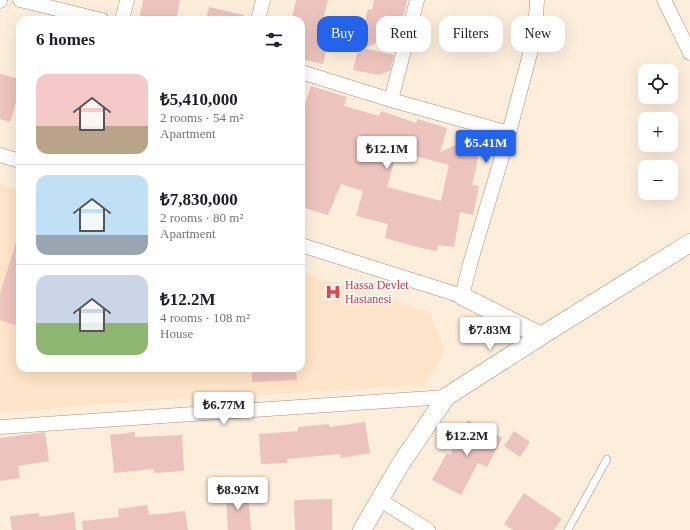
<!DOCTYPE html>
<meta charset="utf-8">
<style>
:root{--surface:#fff;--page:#f6f6f6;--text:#202124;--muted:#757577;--line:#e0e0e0;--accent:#2563eb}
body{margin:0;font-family:Georgia,serif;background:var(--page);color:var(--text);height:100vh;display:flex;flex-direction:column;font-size:15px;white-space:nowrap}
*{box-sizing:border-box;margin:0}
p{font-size:13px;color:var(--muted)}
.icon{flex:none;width:22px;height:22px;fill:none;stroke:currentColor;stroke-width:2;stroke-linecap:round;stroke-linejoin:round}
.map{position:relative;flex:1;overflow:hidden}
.side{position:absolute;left:16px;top:16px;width:289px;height:356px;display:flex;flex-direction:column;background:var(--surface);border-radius:12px;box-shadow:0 4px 16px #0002}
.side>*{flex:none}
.hud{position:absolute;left:317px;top:16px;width:313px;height:36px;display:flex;gap:8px}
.controls{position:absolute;left:638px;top:64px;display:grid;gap:8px}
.controls a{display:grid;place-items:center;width:40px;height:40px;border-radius:8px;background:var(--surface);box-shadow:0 4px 16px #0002;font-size:20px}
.price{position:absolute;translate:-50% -34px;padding:0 9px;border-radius:4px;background:#fff;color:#222;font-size:13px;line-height:26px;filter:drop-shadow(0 1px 2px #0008)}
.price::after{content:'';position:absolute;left:50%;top:24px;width:12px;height:9px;margin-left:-6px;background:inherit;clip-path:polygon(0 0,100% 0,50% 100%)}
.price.on{background:var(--accent);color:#fff}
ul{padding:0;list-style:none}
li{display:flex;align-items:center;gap:12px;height:100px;padding:0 20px}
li+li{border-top:1px solid var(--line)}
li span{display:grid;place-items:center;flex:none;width:112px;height:80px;border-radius:12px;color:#555}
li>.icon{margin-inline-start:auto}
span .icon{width:48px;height:48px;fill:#fffc;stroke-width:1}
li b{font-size:17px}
h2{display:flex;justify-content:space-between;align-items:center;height:48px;padding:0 20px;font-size:17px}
.pill{padding:0 14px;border-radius:12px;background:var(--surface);box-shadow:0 4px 16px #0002;font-size:14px;line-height:36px}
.pill.on{background:var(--accent);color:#fff}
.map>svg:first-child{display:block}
.built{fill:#fee4c8}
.building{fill:#edc3bd;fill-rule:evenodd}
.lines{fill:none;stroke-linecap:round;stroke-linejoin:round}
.service-casing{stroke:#a99075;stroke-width:8}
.minor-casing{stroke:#a99075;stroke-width:15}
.tertiary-casing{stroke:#a99075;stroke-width:19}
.service{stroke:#fff;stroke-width:7}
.minor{stroke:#fff;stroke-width:14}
.tertiary{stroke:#fff;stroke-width:18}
.labels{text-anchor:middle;stroke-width:3;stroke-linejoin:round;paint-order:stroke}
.health-label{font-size:12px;fill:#be3a42;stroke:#fff;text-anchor:start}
</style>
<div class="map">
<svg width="690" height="530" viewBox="0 0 690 530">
<rect width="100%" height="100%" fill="#fdeedc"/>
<path class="built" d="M 0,185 L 20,190 L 20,368 L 301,368 L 301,273 L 429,311 L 445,351 L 425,385 L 122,403 L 0,413 Z"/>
<path class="building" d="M 143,0 L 180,0 L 176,20 L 139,20 Z
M 296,0 L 328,0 L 319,34 L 329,37 L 323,64 L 301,59 L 301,20 L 292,18 Z
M 374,0 L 407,0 L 399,35 L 363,48 L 394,55 L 390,71 L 379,75 L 353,70 L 368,9 L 372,10 Z
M 209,7 L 244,15 L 243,20 L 206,20 Z
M 0,74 L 20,79 L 20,90 L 10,122 L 0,119 Z
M 311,86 L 347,97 L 344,106 L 379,116 L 381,111 L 416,123 L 417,119 L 447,128 L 440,152 L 472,138 L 482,140 L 472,185 L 479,186 L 473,215 L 460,212 L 454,247 L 438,245 L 437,251 L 421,248 L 385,238 L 388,224 L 356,216 L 363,191 L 341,184 L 328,215 L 301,207 L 301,116 ZM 397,151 L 449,165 L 441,201 L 387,187 Z
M 17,239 L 20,239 L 20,327 L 0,320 L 0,294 Z
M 252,368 L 296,368 L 297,380 L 252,382 Z
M 468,420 L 502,438 L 487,467 L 478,463 L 461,495 L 432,480 L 447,453 L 450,455 Z
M 365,422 L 370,453 L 341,458 L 340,454 L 287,459 L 287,463 L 261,464 L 259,434 L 298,431 L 298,427 L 329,424 L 329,427 Z
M 514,431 L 530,442 L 520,457 L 504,446 Z
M 45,432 L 49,461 L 18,466 L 20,478 L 0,481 L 0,438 Z
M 135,432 L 135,437 L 182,435 L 184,471 L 154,473 L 154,469 L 114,473 L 110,435 Z
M 248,491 L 251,530 L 228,530 L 226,493 Z
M 524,493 L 562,519 L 554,530 L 513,530 L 504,524 Z
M 332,499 L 332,530 L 295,530 L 294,500 Z
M 147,505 L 149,515 L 185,511 L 188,530 L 83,530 L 82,521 L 119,517 L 118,509 Z
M 74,512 L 76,530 L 12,530 L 10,516 L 39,513 L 39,517 Z"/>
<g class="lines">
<defs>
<path id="service" d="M 568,530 L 607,459"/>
<path id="minor" d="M 20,0 L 102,20
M 664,0 L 690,53
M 0,1 L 0,0
M 122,20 L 127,0
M 258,20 L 263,0
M 301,72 L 391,100 L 509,133 L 470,264 L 462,296 L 301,245
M 391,100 L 417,0
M 509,133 L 535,35 L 537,0
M 0,155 L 20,161
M 0,427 L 446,397
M 380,500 L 428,530"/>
<path id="tertiary" d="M 462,296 L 541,336
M 362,530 L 400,465 L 446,397 L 541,336 L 690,243"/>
</defs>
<use href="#service" class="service-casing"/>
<use href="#minor" class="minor-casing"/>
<use href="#tertiary" class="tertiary-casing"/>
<use href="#service" class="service"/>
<use href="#minor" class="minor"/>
<use href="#tertiary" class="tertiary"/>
</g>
<defs>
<symbol id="hospital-bare" viewBox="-9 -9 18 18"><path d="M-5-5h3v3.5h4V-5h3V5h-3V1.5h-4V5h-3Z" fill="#e0444e" stroke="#fff" stroke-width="2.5" paint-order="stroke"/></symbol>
</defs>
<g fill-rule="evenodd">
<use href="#hospital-bare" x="322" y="281" width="22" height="22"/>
</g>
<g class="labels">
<g class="health-label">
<text x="345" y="289">Hassa Devlet<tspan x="345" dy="14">Hastanesi</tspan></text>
</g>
</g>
</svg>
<div class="controls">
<a><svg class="icon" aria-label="locate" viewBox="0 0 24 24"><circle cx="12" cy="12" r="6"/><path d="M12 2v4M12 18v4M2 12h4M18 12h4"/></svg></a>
<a>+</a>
<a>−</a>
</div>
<b class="price on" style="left:486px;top:164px">₺5.41M</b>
<b class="price" style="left:387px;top:170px">₺12.1M</b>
<b class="price" style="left:490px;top:351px">₺7.83M</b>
<b class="price" style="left:224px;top:426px">₺6.77M</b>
<b class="price" style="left:467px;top:457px">₺12.2M</b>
<b class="price" style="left:238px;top:511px">₺8.92M</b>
<div class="hud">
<a class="pill on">Buy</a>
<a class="pill">Rent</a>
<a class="pill">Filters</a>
<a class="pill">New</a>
</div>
<section class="side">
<h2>6 homes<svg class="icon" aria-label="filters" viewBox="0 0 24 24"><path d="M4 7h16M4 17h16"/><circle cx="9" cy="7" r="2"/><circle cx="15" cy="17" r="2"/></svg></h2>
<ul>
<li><span style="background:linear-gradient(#f6c9c9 65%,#b9a48a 0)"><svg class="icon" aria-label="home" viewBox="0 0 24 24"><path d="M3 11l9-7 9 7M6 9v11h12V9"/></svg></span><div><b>₺5,410,000</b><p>2 rooms · 54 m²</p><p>Apartment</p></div></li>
<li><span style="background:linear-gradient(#bfe0f5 75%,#9aa5b1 0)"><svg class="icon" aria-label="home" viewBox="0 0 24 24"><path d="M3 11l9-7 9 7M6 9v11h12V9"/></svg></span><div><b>₺7,830,000</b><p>2 rooms · 80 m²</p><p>Apartment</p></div></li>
<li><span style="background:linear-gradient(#c9d6e8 60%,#8fb573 0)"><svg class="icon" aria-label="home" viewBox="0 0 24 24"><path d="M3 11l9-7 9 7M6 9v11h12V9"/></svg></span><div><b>₺12.2M</b><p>4 rooms · 108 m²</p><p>House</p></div></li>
</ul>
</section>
</div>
